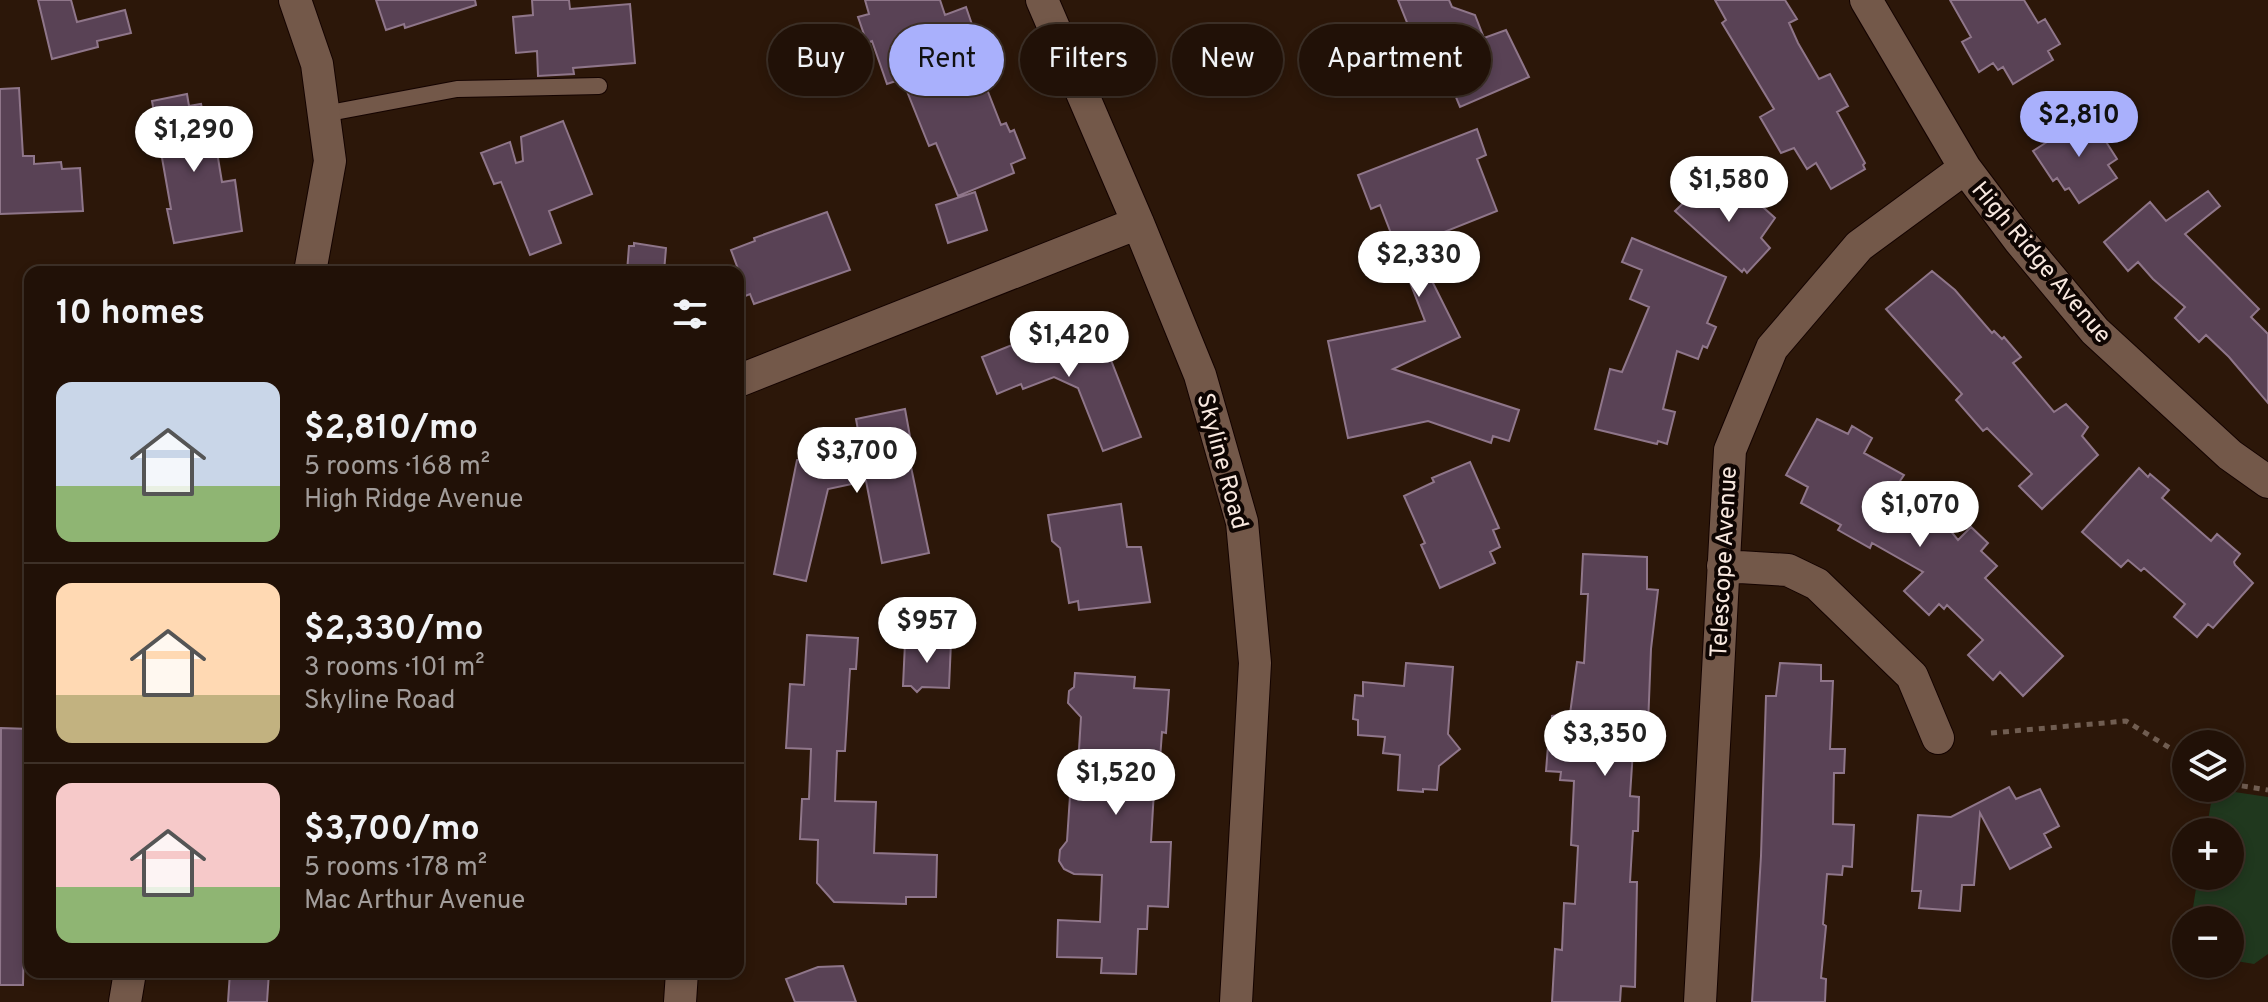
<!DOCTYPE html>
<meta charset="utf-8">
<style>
:root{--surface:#211107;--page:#2d1f15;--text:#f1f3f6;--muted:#a29d9b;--line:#3e3128;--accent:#a9b0fc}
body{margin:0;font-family:Overpass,sans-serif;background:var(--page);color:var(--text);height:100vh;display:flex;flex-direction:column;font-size:30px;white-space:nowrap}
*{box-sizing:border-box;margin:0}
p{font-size:26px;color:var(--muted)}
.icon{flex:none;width:44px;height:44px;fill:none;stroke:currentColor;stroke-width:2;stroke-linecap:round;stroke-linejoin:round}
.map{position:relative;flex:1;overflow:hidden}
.side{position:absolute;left:24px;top:266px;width:720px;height:712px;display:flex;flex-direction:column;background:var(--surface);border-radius:16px;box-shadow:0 4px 12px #0003,0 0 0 2px var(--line)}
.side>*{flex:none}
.banner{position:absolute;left:768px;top:24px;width:760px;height:72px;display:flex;gap:16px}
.controls{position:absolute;left:2172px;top:730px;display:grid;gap:16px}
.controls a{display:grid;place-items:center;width:72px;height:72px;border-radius:50%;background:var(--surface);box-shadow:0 4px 12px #0003,0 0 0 2px var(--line);font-size:40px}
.price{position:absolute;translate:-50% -68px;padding:0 18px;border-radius:28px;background:#fff;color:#222;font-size:26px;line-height:52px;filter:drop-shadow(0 2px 4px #0008)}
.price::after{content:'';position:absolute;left:50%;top:48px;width:24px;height:18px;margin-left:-12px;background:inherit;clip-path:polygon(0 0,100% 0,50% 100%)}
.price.current{background:var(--accent);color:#111}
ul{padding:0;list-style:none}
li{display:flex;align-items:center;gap:24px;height:200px;padding:0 32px}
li+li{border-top:2px solid var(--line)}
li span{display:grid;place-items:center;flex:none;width:224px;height:160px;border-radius:16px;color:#555}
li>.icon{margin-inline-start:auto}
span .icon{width:96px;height:96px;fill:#fffc;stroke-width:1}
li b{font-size:34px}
h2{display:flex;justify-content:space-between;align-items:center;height:96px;padding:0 32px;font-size:34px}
.pill{padding:0 28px;border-radius:36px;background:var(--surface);box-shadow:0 4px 12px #0003,0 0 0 2px var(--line);font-size:28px;line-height:72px}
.pill.current{background:var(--accent);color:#111}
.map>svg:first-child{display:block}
.green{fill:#20381e}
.building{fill:#594255;stroke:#8f768a;stroke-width:2}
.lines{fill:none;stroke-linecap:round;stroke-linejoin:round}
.service-casing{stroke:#140300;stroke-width:18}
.minor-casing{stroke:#140300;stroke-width:34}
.path{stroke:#705d51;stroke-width:5;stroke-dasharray:6 6;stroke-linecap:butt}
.service{stroke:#735849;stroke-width:16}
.minor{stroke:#735849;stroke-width:32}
.labels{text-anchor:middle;stroke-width:8;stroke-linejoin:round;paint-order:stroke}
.street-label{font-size:24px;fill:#f8e8df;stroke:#0e0502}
</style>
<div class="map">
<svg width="2268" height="1002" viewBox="0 0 2268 1002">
<rect width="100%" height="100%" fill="#2c1709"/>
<path class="green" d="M 2228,791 L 2268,797 L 2268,954 L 2254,964 L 2230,960 L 2230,920 L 2191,920 L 2198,876 L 2230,876 L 2230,832 L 2206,832 L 2211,803 Z"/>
<path class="building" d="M 38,0 L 71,0 L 77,22 L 125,10 L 131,33 L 97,41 L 98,47 L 52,59 Z
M 376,0 L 475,0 L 476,5 L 405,28 L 404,24 L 386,30 Z
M 532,0 L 569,0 L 570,9 L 630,4 L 635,63 L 573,68 L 574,74 L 538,76 L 537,51 L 516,53 L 513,17 L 533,15 Z
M 865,0 L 940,0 L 945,15 L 966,7 L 980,48 L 972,51 L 1001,125 L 1006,123 L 1010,132 L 1014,130 L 1025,158 L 1011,164 L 1014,173 L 958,196 L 936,143 L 929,146 L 902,79 L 887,84 L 872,41 L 867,43 L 858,17 L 869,14 Z
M 1398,0 L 1449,0 L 1452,7 L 1475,15 L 1484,38 L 1506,30 L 1529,77 L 1460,107 L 1446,73 L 1438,76 L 1435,70 L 1429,72 L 1420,49 L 1406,56 L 1395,30 L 1408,25 Z
M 1715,0 L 1785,0 L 1797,19 L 1789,23 L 1798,43 L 1819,79 L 1830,74 L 1848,106 L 1837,112 L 1865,163 L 1863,165 L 1865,169 L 1831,189 L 1816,163 L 1807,169 L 1794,148 L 1781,153 L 1760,117 L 1774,109 L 1722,23 L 1726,20 Z
M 1950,0 L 2024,0 L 2038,23 L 2045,19 L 2060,44 L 2048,51 L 2053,60 L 2013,84 L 2003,67 L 1998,70 L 1993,63 L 1979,72 L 1962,42 L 1971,37 Z
M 19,88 L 23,156 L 34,156 L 34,164 L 61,162 L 62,169 L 80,168 L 83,211 L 0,214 L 0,89 Z
M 187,94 L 189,106 L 201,104 L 212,153 L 217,152 L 222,182 L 235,180 L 242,231 L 174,243 L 167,209 L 171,209 L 152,101 Z
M 2089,115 L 2117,159 L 2108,165 L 2117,178 L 2079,203 L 2069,188 L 2065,190 L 2057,178 L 2053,181 L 2033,151 Z
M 563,121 L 592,194 L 549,211 L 561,243 L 530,255 L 501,182 L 494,184 L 481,153 L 510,142 L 516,163 L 523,161 L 521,137 Z
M 1477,129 L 1486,155 L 1477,159 L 1497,211 L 1434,236 L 1446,266 L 1428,273 L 1460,337 L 1393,369 L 1519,410 L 1509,441 L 1493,436 L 1491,443 L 1428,421 L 1348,438 L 1328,341 L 1425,321 L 1380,205 L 1371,209 L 1358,175 Z
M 1707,180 L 1734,202 L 1745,191 L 1775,218 L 1761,238 L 1770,248 L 1747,273 L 1744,269 L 1742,272 L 1675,211 Z
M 2208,191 L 2220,206 L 2185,234 L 2259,309 L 2251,317 L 2268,334 L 2268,403 L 2229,357 L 2206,335 L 2199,342 L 2175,318 L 2185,307 L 2153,279 L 2138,262 L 2128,271 L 2104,242 L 2150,202 L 2166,221 Z
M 975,192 L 987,230 L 948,243 L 936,205 Z
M 827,212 L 850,270 L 754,304 L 750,294 L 738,299 L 738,269 L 731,250 L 755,241 L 754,238 Z
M 1632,238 L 1726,277 L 1707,323 L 1716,327 L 1707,348 L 1703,346 L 1698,359 L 1677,351 L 1663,409 L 1675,412 L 1667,444 L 1658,441 L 1657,444 L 1595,429 L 1610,369 L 1622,372 L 1649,307 L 1630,299 L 1642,270 L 1622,262 Z
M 634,243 L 666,248 L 664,272 L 627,272 L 629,246 L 634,246 Z
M 1932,271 L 1955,290 L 1992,333 L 1994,331 L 2002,339 L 2004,337 L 2021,357 L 2013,363 L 2054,412 L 2066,404 L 2088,427 L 2082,436 L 2098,455 L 2042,509 L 2019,486 L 2032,474 L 1987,428 L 1983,431 L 1956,400 L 1962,394 L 1886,309 Z
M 1055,328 L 1107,350 L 1141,437 L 1103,451 L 1078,388 L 1054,377 L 1023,389 L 1021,384 L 997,394 L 982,357 Z
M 905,409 L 911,442 L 906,443 L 929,553 L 882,563 L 866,481 L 828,489 L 806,581 L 774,574 L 797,460 L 861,447 L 856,419 Z
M 1817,419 L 1848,434 L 1852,426 L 1872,438 L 1864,453 L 1904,475 L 1900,481 L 1910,487 L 1908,489 L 1933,503 L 1931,507 L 1958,540 L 1971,527 L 1988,543 L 1981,551 L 1997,566 L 1985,578 L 2063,656 L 2023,696 L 2000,672 L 1993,680 L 1968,655 L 1983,640 L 1947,605 L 1944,609 L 1939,604 L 1929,615 L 1904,591 L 1923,572 L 1872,543 L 1870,548 L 1838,530 L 1841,525 L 1801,503 L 1808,487 L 1786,475 Z
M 1470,462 L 1499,528 L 1493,530 L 1500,547 L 1490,552 L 1495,563 L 1440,588 L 1421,545 L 1425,543 L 1404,496 L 1434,482 L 1432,478 Z
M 2139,468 L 2148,477 L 2150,474 L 2169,490 L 2162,498 L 2211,541 L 2217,534 L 2240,554 L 2234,562 L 2235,565 L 2253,583 L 2213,628 L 2208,624 L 2197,637 L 2174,617 L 2185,604 L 2144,568 L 2141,571 L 2128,560 L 2121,567 L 2082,532 Z
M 1121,504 L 1127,547 L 1141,547 L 1150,602 L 1079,610 L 1078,601 L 1069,603 L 1060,548 L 1052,541 L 1048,515 Z
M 1583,554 L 1647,557 L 1647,589 L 1658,590 L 1651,649 L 1647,751 L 1633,750 L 1630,796 L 1639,797 L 1638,831 L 1633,831 L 1630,882 L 1637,882 L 1635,987 L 1621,986 L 1620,1002 L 1552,1002 L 1555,949 L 1562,950 L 1564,903 L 1575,904 L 1578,846 L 1571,845 L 1574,781 L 1560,780 L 1561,772 L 1546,771 L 1548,746 L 1551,746 L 1552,716 L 1570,714 L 1577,662 L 1584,663 L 1588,594 L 1581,594 Z
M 807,635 L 858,638 L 856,669 L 850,669 L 845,751 L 837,751 L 835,801 L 876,802 L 874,853 L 937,855 L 936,897 L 906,897 L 906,904 L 834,902 L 817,883 L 818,840 L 800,839 L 802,799 L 809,799 L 811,749 L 786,748 L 790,684 L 804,685 Z
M 912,641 L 951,642 L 949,688 L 922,687 L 917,692 L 911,686 L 903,686 L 905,643 Z
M 1406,663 L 1453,667 L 1448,734 L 1460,749 L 1439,766 L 1437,790 L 1423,789 L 1423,792 L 1398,790 L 1400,755 L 1383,753 L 1385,737 L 1358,735 L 1358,720 L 1353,719 L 1355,695 L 1363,696 L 1363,682 L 1404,686 Z
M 1780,663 L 1821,665 L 1821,681 L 1833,681 L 1830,749 L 1845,749 L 1844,773 L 1834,773 L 1833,824 L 1854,825 L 1852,867 L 1843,866 L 1842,875 L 1827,874 L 1823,924 L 1826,926 L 1821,978 L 1826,979 L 1825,1002 L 1752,1002 L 1761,856 L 1766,696 L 1776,696 Z
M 1075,673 L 1135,677 L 1134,688 L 1169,690 L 1166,733 L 1162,732 L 1159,773 L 1155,773 L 1151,842 L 1171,842 L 1168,907 L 1148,906 L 1147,929 L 1138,929 L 1136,974 L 1101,973 L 1102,958 L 1057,957 L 1058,920 L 1100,922 L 1102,875 L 1074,874 L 1064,869 L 1059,861 L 1060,850 L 1067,841 L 1071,781 L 1077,782 L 1081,717 L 1068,703 L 1069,691 L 1074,687 Z
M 1,728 L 30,729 L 30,938 L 24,938 L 23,985 L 0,985 Z
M 2009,787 L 2016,799 L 2040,789 L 2059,826 L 2044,834 L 2051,847 L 2010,869 L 1980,813 L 1974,885 L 1962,885 L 1960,911 L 1919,908 L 1921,891 L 1912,891 L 1918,815 L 1951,817 Z
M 843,966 L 856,1002 L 795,1002 L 786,979 L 818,967 Z
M 230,972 L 269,972 L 267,1002 L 228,1002 Z"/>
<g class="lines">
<defs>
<path id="service" d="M 324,114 L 457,89 L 599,86"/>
<path id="minor" d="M 295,0 L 317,64 L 330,161 L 310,272
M 1042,0 L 1138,223 L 1200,375 L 1242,522 L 1255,663 L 1236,1002
M 1866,0 L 1965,168 L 2019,240 L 2095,331 L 2230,455 L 2268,482
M 738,381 L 1138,223
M 1723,566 L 1788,570 L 1817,584 L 1912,676 L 1938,738
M 125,1002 L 130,972
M 680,1002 L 682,972
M 1700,1002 L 1730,450 L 1772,348 L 1859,246 L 1965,168"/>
</defs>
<use href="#service" class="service-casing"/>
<use href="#minor" class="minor-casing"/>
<path class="path" d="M 1991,733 L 2126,721 L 2186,758
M 2230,784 L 2268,790"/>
<use href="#service" class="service"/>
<use href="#minor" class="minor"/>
</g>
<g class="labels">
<g class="street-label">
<text transform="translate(2042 262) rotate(50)" y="8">High Ridge Avenue</text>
<text transform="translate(1223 461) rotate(75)" y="8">Skyline Road</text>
<text transform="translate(1723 562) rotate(-87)" y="8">Telescope Avenue</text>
</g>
</g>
</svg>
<div class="controls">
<a><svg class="icon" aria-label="layers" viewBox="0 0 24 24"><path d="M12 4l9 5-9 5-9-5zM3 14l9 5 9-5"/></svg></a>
<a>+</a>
<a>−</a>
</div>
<b class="price current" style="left:2079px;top:159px">$2,810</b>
<b class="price" style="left:194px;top:174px">$1,290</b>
<b class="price" style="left:1729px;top:224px">$1,580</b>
<b class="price" style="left:1419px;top:299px">$2,330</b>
<b class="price" style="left:1069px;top:379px">$1,420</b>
<b class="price" style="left:857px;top:495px">$3,700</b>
<b class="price" style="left:1920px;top:549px">$1,070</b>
<b class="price" style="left:927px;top:665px">$957</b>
<b class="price" style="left:1605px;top:778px">$3,350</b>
<b class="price" style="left:1116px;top:817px">$1,520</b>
<div class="banner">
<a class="pill">Buy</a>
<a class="pill current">Rent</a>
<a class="pill">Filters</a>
<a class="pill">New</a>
<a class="pill">Apartment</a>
</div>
<section class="side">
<h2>10 homes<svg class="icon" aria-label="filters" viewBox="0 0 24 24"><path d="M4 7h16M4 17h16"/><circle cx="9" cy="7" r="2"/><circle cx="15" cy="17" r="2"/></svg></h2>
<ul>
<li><span style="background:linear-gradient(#c9d6e8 65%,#8fb573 0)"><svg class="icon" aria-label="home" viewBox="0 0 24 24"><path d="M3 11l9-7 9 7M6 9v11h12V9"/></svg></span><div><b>$2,810/mo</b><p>5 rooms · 168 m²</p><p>High Ridge Avenue</p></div></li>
<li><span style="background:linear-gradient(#ffd9b3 70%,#c2b280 0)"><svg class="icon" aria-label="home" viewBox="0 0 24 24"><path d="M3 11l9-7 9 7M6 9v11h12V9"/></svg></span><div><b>$2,330/mo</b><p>3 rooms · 101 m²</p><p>Skyline Road</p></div></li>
<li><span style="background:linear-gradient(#f6c9c9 65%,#8fb573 0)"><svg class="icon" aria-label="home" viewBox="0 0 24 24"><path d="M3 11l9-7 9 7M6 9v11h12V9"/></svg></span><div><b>$3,700/mo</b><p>5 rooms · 178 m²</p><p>Mac Arthur Avenue</p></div></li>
</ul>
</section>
</div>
